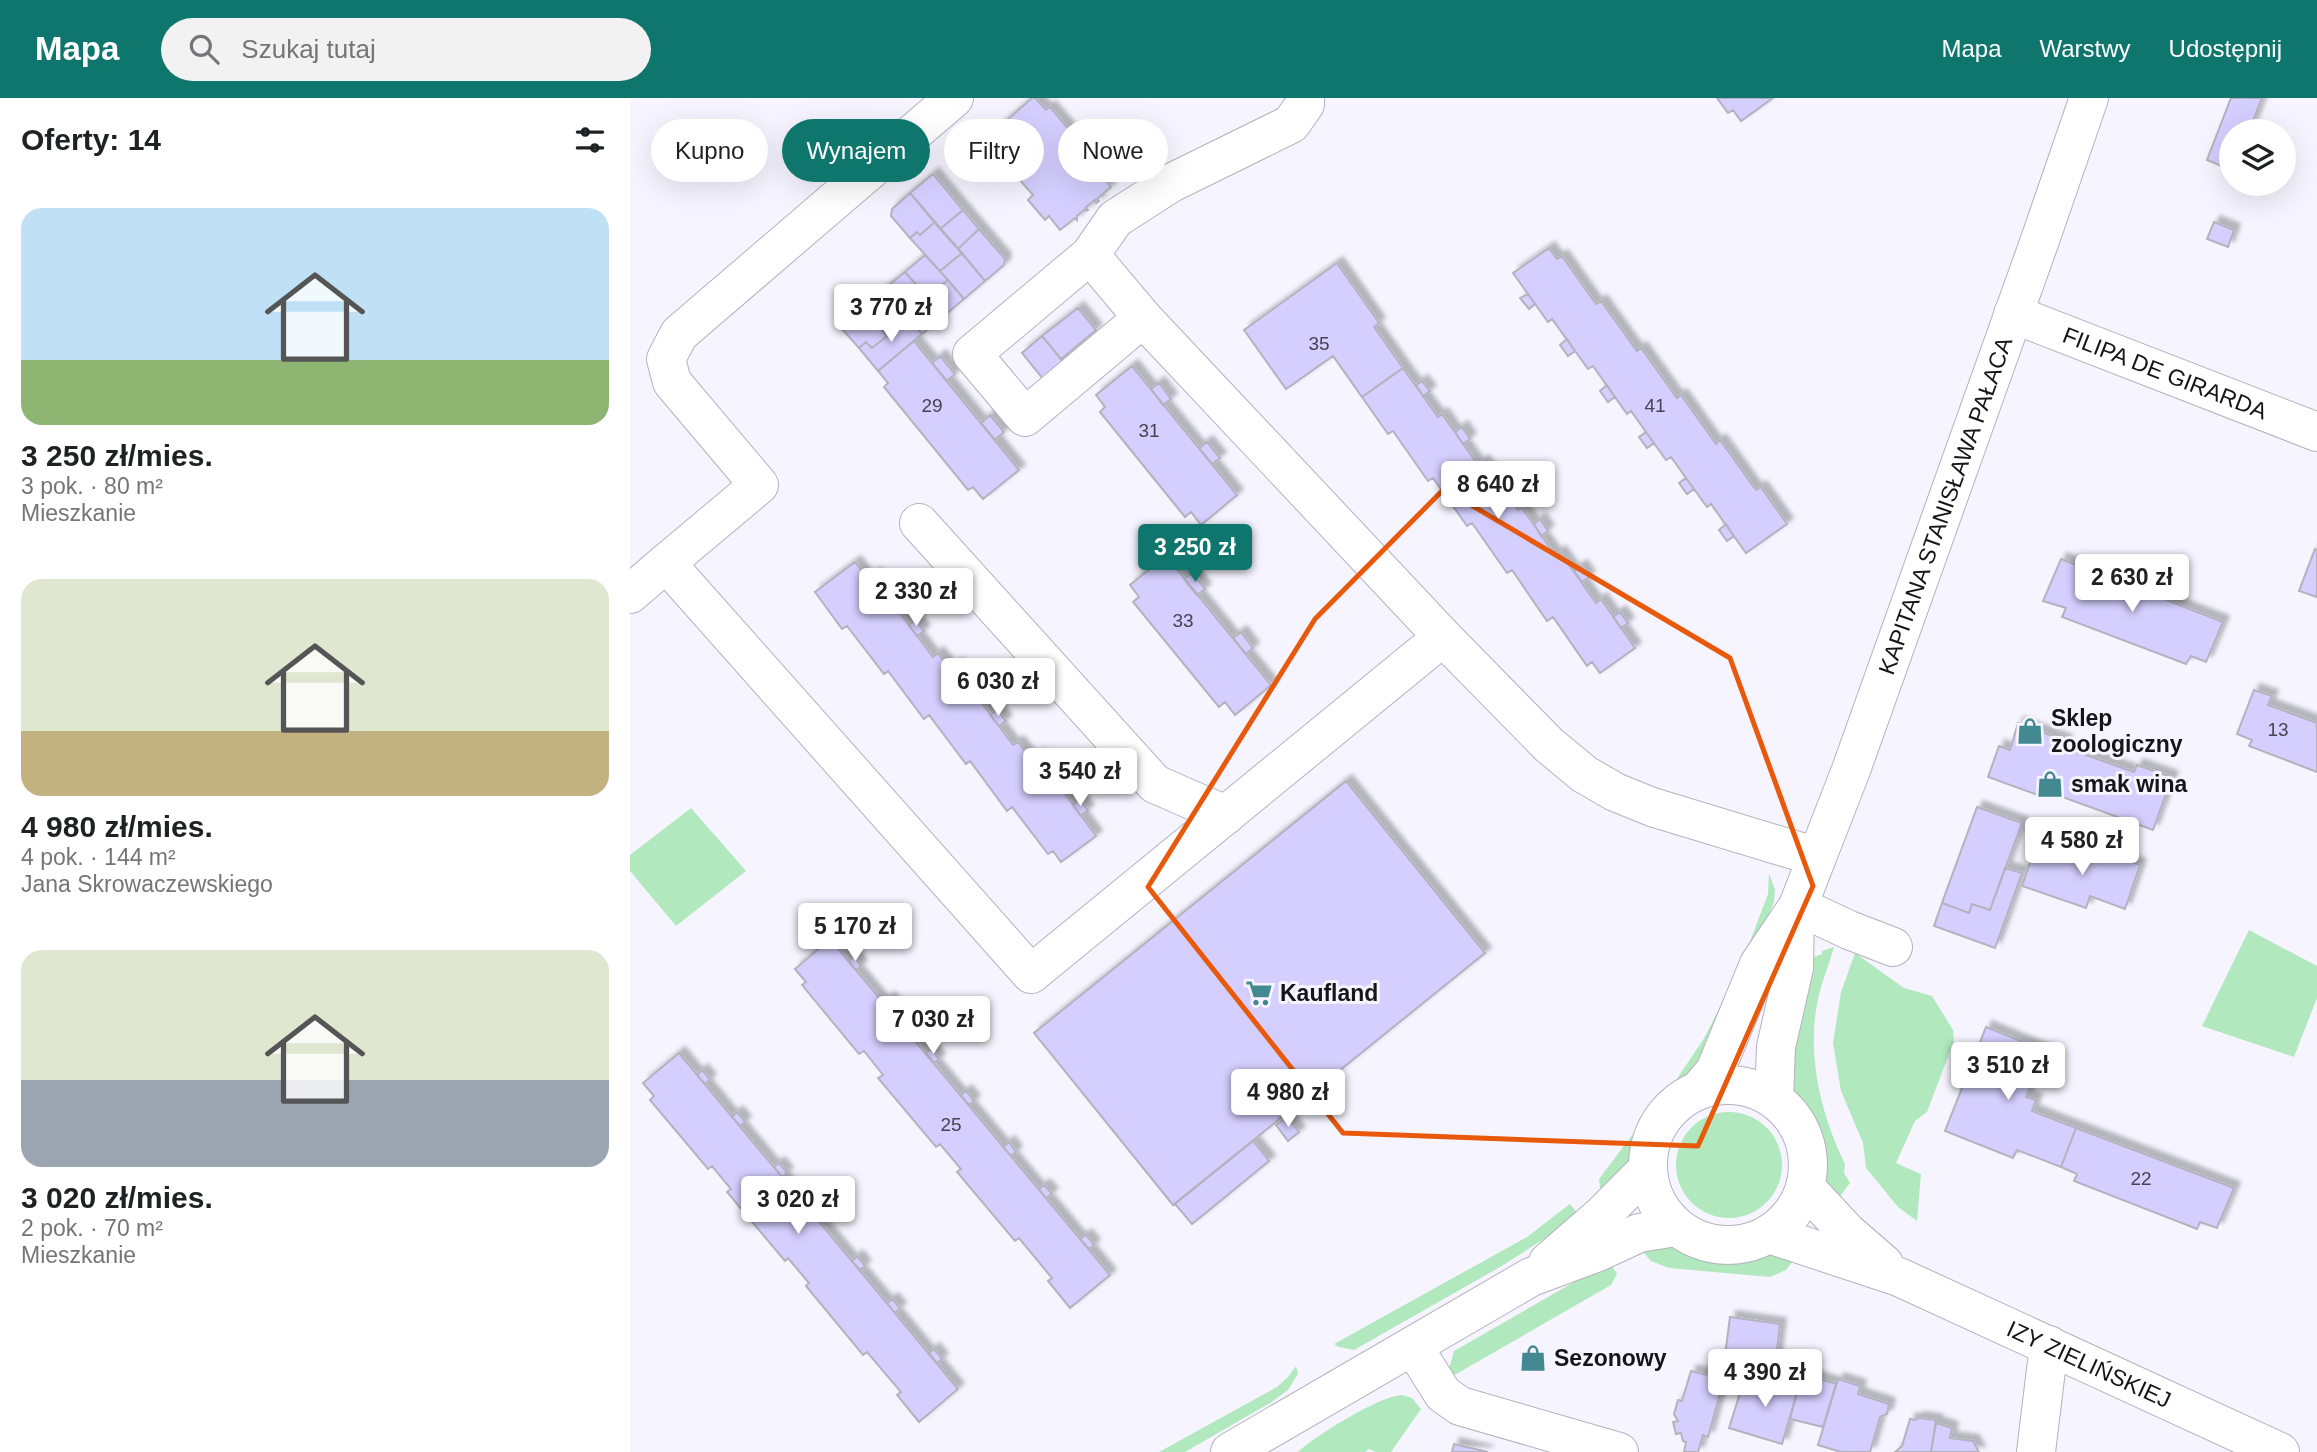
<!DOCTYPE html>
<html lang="pl">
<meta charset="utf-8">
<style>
:root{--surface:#fff;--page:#f2f2f2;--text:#202124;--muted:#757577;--accent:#0f766e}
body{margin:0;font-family:Arial,sans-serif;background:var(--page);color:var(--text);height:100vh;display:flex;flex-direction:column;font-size:26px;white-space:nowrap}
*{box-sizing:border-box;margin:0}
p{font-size:23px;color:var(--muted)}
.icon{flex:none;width:38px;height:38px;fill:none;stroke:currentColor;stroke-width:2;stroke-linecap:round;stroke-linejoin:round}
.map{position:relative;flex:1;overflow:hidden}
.drawer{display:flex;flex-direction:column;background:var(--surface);width:630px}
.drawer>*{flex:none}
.banner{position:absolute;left:21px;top:21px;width:665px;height:63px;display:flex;gap:14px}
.fabs{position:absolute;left:1589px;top:21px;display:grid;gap:14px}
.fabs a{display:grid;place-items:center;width:77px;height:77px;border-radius:50%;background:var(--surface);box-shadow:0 7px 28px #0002;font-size:35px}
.price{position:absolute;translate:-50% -60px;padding:0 16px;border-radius:7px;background:#fff;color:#222;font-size:23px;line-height:46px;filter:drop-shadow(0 2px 4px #0008)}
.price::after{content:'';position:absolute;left:50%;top:42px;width:21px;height:16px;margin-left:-10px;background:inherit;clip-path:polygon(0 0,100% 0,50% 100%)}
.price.current{background:var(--accent);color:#fff}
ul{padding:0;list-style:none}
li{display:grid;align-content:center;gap:14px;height:371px;padding:0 21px}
li span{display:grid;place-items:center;height:217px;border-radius:21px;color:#555}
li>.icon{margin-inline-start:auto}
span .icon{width:126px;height:126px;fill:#fffc;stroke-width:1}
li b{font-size:30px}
h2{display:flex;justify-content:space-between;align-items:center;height:84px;padding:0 21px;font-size:30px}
.chip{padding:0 24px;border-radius:32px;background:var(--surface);box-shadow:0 7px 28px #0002;font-size:24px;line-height:63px}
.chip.current{background:var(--accent);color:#fff}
header{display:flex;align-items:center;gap:42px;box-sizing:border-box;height:98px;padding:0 35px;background:var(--accent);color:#fff}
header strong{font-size:33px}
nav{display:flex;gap:38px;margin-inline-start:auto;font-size:24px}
.search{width:490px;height:63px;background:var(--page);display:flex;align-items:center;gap:18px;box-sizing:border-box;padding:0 24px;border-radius:38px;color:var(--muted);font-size:26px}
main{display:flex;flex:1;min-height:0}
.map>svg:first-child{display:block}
.green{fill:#b2e8be}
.building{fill:#d4cffe;stroke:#b3b2be;stroke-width:2;filter:url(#shadow)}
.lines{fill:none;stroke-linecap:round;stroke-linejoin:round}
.minor-casing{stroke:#b3b2bd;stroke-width:40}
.minor{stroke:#fff;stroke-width:38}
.marked{fill:none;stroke:#e8590c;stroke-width:5;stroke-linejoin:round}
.labels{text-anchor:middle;stroke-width:6;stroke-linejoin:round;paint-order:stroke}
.number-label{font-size:19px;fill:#454452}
.street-label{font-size:23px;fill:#151519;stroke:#f6f5ff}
.poi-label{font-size:23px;font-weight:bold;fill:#151519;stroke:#f6f5ff;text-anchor:start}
</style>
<header>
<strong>Mapa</strong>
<div class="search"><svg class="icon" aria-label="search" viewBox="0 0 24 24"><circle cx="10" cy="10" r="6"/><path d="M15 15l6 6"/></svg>Szukaj tutaj</div>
<nav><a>Mapa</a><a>Warstwy</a><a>Udostępnij</a></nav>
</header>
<main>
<section class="drawer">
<h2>Oferty: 14<svg class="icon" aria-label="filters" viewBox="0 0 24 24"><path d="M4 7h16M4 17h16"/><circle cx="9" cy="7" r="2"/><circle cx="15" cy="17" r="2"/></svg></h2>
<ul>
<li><span style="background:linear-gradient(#bfe0f5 70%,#8fb573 0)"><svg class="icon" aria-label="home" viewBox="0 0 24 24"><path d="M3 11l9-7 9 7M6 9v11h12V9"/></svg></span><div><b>3 250 zł/mies.</b><p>3 pok. · 80 m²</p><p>Mieszkanie</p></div></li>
<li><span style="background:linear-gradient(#dfe7d0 70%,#c2b280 0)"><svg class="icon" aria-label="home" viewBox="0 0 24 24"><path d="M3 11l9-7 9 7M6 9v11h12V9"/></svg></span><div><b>4 980 zł/mies.</b><p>4 pok. · 144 m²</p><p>Jana Skrowaczewskiego</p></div></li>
<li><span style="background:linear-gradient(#dfe7d0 60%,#9aa5b1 0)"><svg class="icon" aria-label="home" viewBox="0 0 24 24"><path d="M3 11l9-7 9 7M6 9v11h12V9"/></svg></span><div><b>3 020 zł/mies.</b><p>2 pok. · 70 m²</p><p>Mieszkanie</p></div></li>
</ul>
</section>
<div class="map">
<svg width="1687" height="1354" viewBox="0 0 1687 1354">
<defs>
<filter id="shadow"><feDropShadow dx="6" dy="-6" stdDeviation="2" flood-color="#0004"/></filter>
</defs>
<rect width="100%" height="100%" fill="#f6f5ff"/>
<path class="green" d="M 61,710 L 116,773 L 46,828 L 0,773 L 0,757 Z
M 1139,775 L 1145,792 L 1144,804 L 1081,955 L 1055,984 L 1042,991 L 1022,1012 L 1007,1044 L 1002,1067 L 977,1100 L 970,1090 L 969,1081 L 1021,1012 L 1042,988 L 1073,942 L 1106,878 L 1119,846 L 1138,796 Z
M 1619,832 L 1687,868 L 1687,900 L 1664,959 L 1572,928 Z
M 1204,849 C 1199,866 1192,884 1188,901 C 1176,957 1191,1016 1215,1066 L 1214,1075 L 1220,1085 L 1204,1106 L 1192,1082 L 1190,1046 L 1185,1032 L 1156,981 L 1178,869 L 1184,859 L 1192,856 L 1192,853 Z
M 1225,855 L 1274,890 L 1302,898 L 1323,932 L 1324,943 L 1297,1014 L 1285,1023 L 1266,1065 L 1291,1076 L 1287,1123 L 1268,1109 L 1236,1070 L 1233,1045 L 1211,993 L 1203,945 L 1211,894 Z
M1046 1067a53 53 0 1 1 106 0a53 53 0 1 1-106 0Z
M 940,1106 L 950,1118 L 870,1169 L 724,1252 L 709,1249 L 704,1246 L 897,1139 Z
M 1040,1145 L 1074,1157 L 1089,1159 L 1106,1160 L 1140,1153 L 1167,1157 L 1156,1172 L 1140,1179 L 1039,1170 L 1021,1163 L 1013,1154 Z
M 979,1164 L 987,1176 L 981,1187 L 821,1279 L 818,1274 L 824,1253 Z
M 666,1268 L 668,1276 L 658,1292 L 640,1305 L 555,1354 L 529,1354 L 647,1289 L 658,1279 Z
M 772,1297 L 782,1300 L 791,1311 L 761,1354 L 746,1354 L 739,1351 L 735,1354 L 668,1354 C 685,1338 749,1298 772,1297 Z"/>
<path class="building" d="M 402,0 L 405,0 L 416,12 L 420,9 L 473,72 L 469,75 L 481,89 L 467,101 L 469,103 L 466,105 L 465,102 L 456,109 L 458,112 L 456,113 L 455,111 L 447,118 L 447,122 L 445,120 L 430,132 L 419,118 L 415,122 L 398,102 L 403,97 L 383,74 L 378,79 L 361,59 L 365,55 L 354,42 Z
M 1087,0 L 1143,0 L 1111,23 L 1103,12 L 1098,15 Z
M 1601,0 L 1632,0 L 1619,33 L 1601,33 L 1601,72 L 1577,62 Z
M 303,76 L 333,112 L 310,131 L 280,95 Z
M 280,95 L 305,124 L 290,137 L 287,134 L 280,140 L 261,118 L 262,111 Z
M 333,112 L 349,131 L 328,151 L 310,131 Z
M 305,124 L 332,155 L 310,173 L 280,140 L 287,134 L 290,137 Z
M 1584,124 L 1604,132 L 1598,149 L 1577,141 Z
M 349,131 L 375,161 L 374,167 L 355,183 L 328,151 Z
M 919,150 L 927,161 L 932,158 L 966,206 L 971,203 L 1007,253 L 1011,250 L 1047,300 L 1051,297 L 1086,346 L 1090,342 L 1126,392 L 1131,389 L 1157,426 L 1116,455 L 1081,406 L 1077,409 L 1041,359 L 1036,362 L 1001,313 L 997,316 L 963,268 L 958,271 L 922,221 L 918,224 L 883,175 Z
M 332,155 L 355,183 L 334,201 L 310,173 Z
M 295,157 L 318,182 L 297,199 L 275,174 Z
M 707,165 L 749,225 L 744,229 L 773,270 L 732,299 L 703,258 L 656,291 L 614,232 Z
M 275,174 L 297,199 L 318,182 L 334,201 L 292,236 L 253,192 Z
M 253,192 L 278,220 L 265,231 L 259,224 L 251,231 L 233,209 Z
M 898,196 L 905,206 L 899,211 L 890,200 Z
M 233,209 L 257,238 L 242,250 L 236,244 L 229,250 L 212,231 L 213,226 Z
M 448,210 L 466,232 L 431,261 L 412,238 Z
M 278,220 L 292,236 L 248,273 L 229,250 L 236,244 L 242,250 L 257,238 L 251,231 L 259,224 L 265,231 Z
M 412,238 L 435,266 L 414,282 L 392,255 Z
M 937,241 L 945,253 L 938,258 L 930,247 Z
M 284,243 L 389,372 L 353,401 L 343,389 L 338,392 L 254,289 L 258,285 L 248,273 Z
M 310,258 L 325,276 L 317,283 L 302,265 Z
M 502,268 L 607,397 L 571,427 L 561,414 L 555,419 L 470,314 L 475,309 L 466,297 Z
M 773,270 L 808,319 L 812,316 L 848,367 L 853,363 L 888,412 L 892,410 L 925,457 L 930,454 L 966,505 L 971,501 L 1005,550 L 970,575 L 962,564 L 957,568 L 923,519 L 917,523 L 882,472 L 877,475 L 842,425 L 837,428 L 803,380 L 798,383 L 763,333 L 758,336 L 732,299 Z
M 792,283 L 800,293 L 793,298 L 786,287 Z
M 529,285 L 541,301 L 533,307 L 521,291 Z
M 977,287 L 985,299 L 978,304 L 970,293 Z
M 360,317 L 374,334 L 365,342 L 351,325 Z
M 832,329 L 840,341 L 833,346 L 825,334 Z
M 1016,334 L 1024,345 L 1017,350 L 1009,339 Z
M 577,344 L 590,360 L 582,366 L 569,350 Z
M 872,375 L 880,386 L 873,391 L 865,380 Z
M 1056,380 L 1064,391 L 1057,396 L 1049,385 Z
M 910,421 L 918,433 L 911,438 L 904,426 Z
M 1096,426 L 1104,438 L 1097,443 L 1089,432 Z
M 1685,451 L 1687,452 L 1687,499 L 1669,493 Z
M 536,458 L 641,587 L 605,617 L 595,604 L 589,609 L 503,504 L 509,499 L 500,487 Z
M 1431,461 L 1593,524 L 1576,564 L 1561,558 L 1556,566 L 1432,519 L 1436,510 L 1413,503 Z
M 225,464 L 262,513 L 265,509 L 303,559 L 308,555 L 344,603 L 348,600 L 383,647 L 388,644 L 425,693 L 430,689 L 466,738 L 431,764 L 423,753 L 418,756 L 382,709 L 377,713 L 340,663 L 336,666 L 299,617 L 294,621 L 258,573 L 254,576 L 217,528 L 212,531 L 185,494 Z
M 951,468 L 959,479 L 952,484 L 944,473 Z
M 563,475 L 575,491 L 567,497 L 554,481 Z
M 244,476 L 253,487 L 247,493 L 238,482 Z
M 990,514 L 998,525 L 991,530 L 983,519 Z
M 285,522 L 294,533 L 287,538 L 279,527 Z
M 611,534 L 623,550 L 616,556 L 603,540 Z
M 327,566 L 336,577 L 329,583 L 320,572 Z
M 1624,592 L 1642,598 L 1638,607 L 1687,625 L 1687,674 L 1619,648 L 1622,642 L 1607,636 Z
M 367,612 L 376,623 L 369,628 L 360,617 Z
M 1388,625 L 1436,643 L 1433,649 L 1504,674 L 1507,667 L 1542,679 L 1523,732 L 1419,694 L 1416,700 L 1358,679 L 1369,648 L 1380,652 Z
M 408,657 L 417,667 L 410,673 L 402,662 Z
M 716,683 L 855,855 L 543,1107 L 404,935 Z
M 449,702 L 458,712 L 451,718 L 443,707 Z
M 1347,709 L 1392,725 L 1360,812 L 1342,806 L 1339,815 L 1312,805 Z
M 1406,747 L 1451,763 L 1455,748 L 1510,767 L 1495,811 L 1460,798 L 1456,810 L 1392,788 Z
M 1375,770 L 1392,775 L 1365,850 L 1304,828 L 1312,805 L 1339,815 L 1342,806 L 1360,812 Z
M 200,841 L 480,1177 L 440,1210 L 418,1183 L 422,1180 L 389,1140 L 385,1143 L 327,1074 L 331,1071 L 310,1046 L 306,1049 L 248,980 L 253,977 L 234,953 L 229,956 L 172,887 L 176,884 L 165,871 Z
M 224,858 L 231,868 L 226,872 L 219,863 Z
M 259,900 L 267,910 L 262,914 L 253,905 Z
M 1356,929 L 1423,956 L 1411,985 L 1403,982 L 1396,999 L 1406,1002 L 1402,1013 L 1446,1030 L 1431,1069 L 1387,1052 L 1383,1060 L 1315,1033 Z
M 301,951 L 309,961 L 304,965 L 296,955 Z
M 49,955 L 328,1291 L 289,1324 L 267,1297 L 271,1294 L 237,1254 L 233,1257 L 176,1188 L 179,1185 L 158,1160 L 155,1163 L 97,1094 L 101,1091 L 82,1068 L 78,1071 L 20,1002 L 24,998 L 13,985 Z
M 72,972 L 80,982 L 75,986 L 67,977 Z
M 336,993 L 344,1003 L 339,1007 L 331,997 Z
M 107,1014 L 115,1024 L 110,1028 L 102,1019 Z
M 657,1019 L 669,1034 L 658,1043 L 646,1027 Z
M 1446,1030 L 1604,1090 L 1587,1130 L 1570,1124 L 1567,1131 L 1444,1083 L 1447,1076 L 1431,1069 Z
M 623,1043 L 639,1063 L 562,1126 L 545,1106 Z
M 379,1044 L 386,1054 L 381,1058 L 373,1049 Z
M 149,1065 L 157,1075 L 152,1079 L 144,1069 Z
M 414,1087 L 422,1096 L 416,1100 L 409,1091 Z
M 184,1107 L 192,1117 L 187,1121 L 179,1111 Z
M 456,1137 L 464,1147 L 459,1151 L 450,1141 Z
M 227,1158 L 235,1168 L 230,1172 L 222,1163 Z
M 262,1201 L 270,1210 L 265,1215 L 257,1205 Z
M 1100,1219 L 1150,1226 L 1145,1268 L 1157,1271 L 1152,1272 L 1149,1289 L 1098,1275 L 1100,1265 L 1094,1265 Z
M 304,1251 L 312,1261 L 307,1265 L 299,1255 Z
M 1061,1273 L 1076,1277 L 1076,1274 L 1094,1282 L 1078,1339 L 1073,1337 L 1068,1354 L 1054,1354 L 1056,1344 L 1053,1343 L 1051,1335 L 1046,1336 L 1043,1324 L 1048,1323 L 1044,1316 L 1048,1302 L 1052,1303 Z
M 1171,1275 L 1206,1286 L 1193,1329 L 1160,1321 L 1170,1284 L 1173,1285 L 1175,1279 L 1170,1278 Z
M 1115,1279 L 1149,1289 L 1152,1279 L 1170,1284 L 1152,1346 L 1099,1330 Z
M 1208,1281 L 1230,1288 L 1228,1296 L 1259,1306 L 1257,1316 L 1250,1319 L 1240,1354 L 1211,1354 L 1188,1347 Z
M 1289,1320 L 1306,1322 L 1301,1354 L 1265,1354 L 1272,1348 L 1280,1321 L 1285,1322 Z
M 1306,1325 L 1322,1330 L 1320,1340 L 1343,1343 L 1349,1354 L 1301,1354 Z
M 824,1346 L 858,1354 L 822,1354 Z"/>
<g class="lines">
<defs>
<g id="minor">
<path d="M 460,157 L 513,220 L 813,539"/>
<path id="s1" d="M 1383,216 L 1687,334"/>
<path d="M 513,220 L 395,319 L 342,256 L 460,157 L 485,121 L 541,85 L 661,26 L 675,6 L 675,0"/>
<path d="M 289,425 L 525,686 L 596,717"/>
<path d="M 36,465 L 129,387 L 42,284 L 36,261 L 49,236 L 324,0"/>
<path d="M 0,496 L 36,465 L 401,876 L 813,539 L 919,647 L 954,676 L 985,694 L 1022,709 L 1187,759"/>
<path d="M 1168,808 L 1219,832 L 1263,849"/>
<circle cx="1098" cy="1067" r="80"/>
<path id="s2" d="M 1069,992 L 1085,973 L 1129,866 L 1168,808 L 1221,672 L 1410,142 L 1459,0"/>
<path d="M 1144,1001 L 1146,949 L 1164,870 L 1165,814"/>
<path d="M 1175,1089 L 1217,1134 L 1254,1166"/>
<path id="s3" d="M 1139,1136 L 1269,1179 L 1650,1354"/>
<path d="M 918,1164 L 973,1116 L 1017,1072"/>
<path d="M 783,1248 L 813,1296 L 830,1308 L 989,1354"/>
<path d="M 600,1354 L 901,1179 L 968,1154 L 1009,1135 L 1045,1129"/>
<path d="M 1406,1354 L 1419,1247"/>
</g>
</defs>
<use href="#minor" class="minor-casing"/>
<use href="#minor" class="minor"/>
</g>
<path class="marked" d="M 814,391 L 1100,560 L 1183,788 L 1068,1048 L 713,1035 L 518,789 L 685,521 Z"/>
<defs>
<symbol id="shop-bare" viewBox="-9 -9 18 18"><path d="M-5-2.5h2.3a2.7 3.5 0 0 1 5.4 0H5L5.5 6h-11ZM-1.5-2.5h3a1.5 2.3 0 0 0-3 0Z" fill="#438992" stroke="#f6f5ff" stroke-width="2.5" paint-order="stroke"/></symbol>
<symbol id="supermarket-bare" viewBox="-9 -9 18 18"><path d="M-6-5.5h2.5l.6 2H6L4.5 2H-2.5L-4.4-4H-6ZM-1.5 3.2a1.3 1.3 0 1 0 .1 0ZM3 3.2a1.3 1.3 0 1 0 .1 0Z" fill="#438992" stroke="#f6f5ff" stroke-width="2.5" paint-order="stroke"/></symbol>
</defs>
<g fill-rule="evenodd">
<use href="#shop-bare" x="1381" y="614" width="38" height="38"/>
<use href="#shop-bare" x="1401" y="667" width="38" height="38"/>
<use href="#supermarket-bare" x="610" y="876" width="38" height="38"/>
<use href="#shop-bare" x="884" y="1241" width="38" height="38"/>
</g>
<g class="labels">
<g class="number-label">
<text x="689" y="252">35</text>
<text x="302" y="314">29</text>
<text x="1025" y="314">41</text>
<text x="519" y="339">31</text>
<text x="553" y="529">33</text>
<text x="1648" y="638">13</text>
<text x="321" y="1033">25</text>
<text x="1511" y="1087">22</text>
</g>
<g class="street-label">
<text dy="8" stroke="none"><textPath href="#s1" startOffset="163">FILIPA DE GIRARDA</textPath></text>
<text dy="8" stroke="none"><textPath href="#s2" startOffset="637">KAPITANA STANISŁAWA PAŁACA</textPath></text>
<text dy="8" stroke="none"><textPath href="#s3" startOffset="346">IZY ZIELIŃSKIEJ</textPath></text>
</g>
<g class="poi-label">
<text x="1421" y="628">Sklep<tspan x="1421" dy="26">zoologiczny</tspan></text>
<text x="1441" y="694">smak wina</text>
<text x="650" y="903">Kaufland</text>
<text x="924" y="1268">Sezonowy</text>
</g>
</g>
</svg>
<div class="fabs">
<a><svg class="icon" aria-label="layers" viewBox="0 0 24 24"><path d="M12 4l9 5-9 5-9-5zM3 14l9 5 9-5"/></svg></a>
</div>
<b class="price" style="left:261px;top:246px">3 770 zł</b>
<b class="price" style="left:868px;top:423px">8 640 zł</b>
<b class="price current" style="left:565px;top:486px">3 250 zł</b>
<b class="price" style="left:1502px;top:516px">2 630 zł</b>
<b class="price" style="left:286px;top:530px">2 330 zł</b>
<b class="price" style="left:368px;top:620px">6 030 zł</b>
<b class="price" style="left:450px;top:710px">3 540 zł</b>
<b class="price" style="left:1452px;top:779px">4 580 zł</b>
<b class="price" style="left:225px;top:865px">5 170 zł</b>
<b class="price" style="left:303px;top:958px">7 030 zł</b>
<b class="price" style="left:1378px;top:1004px">3 510 zł</b>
<b class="price" style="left:658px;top:1031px">4 980 zł</b>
<b class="price" style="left:168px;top:1138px">3 020 zł</b>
<b class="price" style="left:1135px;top:1311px">4 390 zł</b>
<div class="banner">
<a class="chip">Kupno</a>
<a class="chip current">Wynajem</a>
<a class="chip">Filtry</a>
<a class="chip">Nowe</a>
</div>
</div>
</main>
